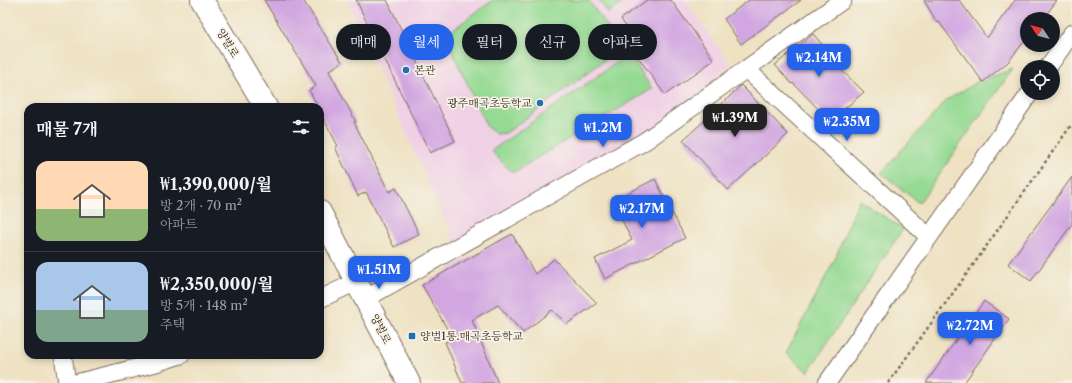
<!DOCTYPE html>
<html lang="ko">
<meta charset="utf-8">
<style>
:root{--surface:#171b24;--page:#242831;--text:#f1f3f6;--muted:#9ea1a6;--line:#363941;--accent:#2563eb}
body{margin:0;font-family:"Libre Caslon Text","Noto Serif KR",serif;background:var(--page);color:var(--text);height:100vh;display:flex;flex-direction:column;font-size:15px;white-space:nowrap}
*{box-sizing:border-box;margin:0}
p{font-size:13px;color:var(--muted)}
.icon{flex:none;width:22px;height:22px;fill:none;stroke:currentColor;stroke-width:2;stroke-linecap:round;stroke-linejoin:round}
.map{position:relative;flex:1;overflow:hidden}
.panel{position:absolute;left:24px;top:103px;width:300px;height:256px;display:flex;flex-direction:column;background:var(--surface);border-radius:12px;box-shadow:0 2px 6px #0003}
.panel>*{flex:none}
.guide{position:absolute;left:336px;top:24px;width:380px;height:36px;display:flex;gap:8px}
.needle{width:26px;rotate:305deg}
.tools{position:absolute;left:1020px;top:12px;display:grid;gap:8px}
.tools a{display:grid;place-items:center;width:40px;height:40px;border-radius:50%;background:var(--surface);box-shadow:0 2px 6px #0003;font-size:20px}
.price{position:absolute;translate:-50% -34px;padding:0 9px;border-radius:8px;background:var(--accent);color:#fff;font-size:13px;line-height:26px;filter:drop-shadow(0 1px 2px #0008)}
.price::after{content:'';position:absolute;left:50%;top:24px;width:12px;height:9px;margin-left:-6px;background:inherit;clip-path:polygon(0 0,100% 0,50% 100%)}
.price.selected{background:#222;color:#fff}
ul{padding:0;list-style:none}
li{display:flex;align-items:center;gap:12px;height:100px;padding:0 12px}
li+li{border-top:1px solid var(--line)}
li span{display:grid;place-items:center;flex:none;width:112px;height:80px;border-radius:12px;color:#555}
li>.icon{margin-inline-start:auto}
span .icon{width:48px;height:48px;fill:#fffc;stroke-width:1}
li b{font-size:17px}
h2{display:flex;justify-content:space-between;align-items:center;height:48px;padding:0 12px;font-size:17px}
.pill{padding:0 14px;border-radius:18px;background:var(--surface);box-shadow:0 2px 6px #0003;font-size:14px;line-height:36px}
.pill.selected{background:var(--accent);color:#fff}
.map>svg:first-child{display:block}
.built{fill:#f0d0e5}
.green{fill:#95da93;stroke:#688258}
.building{fill:#d1a6e1}
.lines{fill:none;stroke-linecap:round;stroke-linejoin:round}
.minor-casing{stroke:#7a6a58;stroke-width:19}
.tertiary-casing{stroke:#7a6a58;stroke-width:24}
.path{stroke:#7a6a58;stroke-width:2.5;stroke-dasharray:3 3;stroke-linecap:butt}
.minor{stroke:#fff;stroke-width:17}
.tertiary{stroke:#fff;stroke-width:22}
.poi-dot{fill:#1f6fb2;stroke:#f7f3e8;stroke-width:1.5}
.labels{text-anchor:middle;stroke-width:3.5;stroke-linejoin:round;paint-order:stroke}
.street-label{font-size:11px;fill:#3b2a1e;stroke:#f7f3e8}
.poi-label{font-size:11px;fill:#3b2a1e;stroke:#f7f3e8;text-anchor:start}
</style>
<div class="map">
<svg width="1072" height="383" viewBox="0 0 1072 383">
<rect width="100%" height="100%" fill="#f7f3e8"/>
<filter id="ink" filterUnits="userSpaceOnUse"><feTurbulence type="fractalNoise" baseFrequency=".025" numOctaves="2"/><feDisplacementMap in="SourceGraphic" scale="8" xChannelSelector="R" yChannelSelector="G"/><feConvolveMatrix kernelMatrix="1 2 1 2 8 2 1 2 1" color-interpolation-filters="sRGB"/></filter>
<filter id="wash" filterUnits="userSpaceOnUse"><feTurbulence type="fractalNoise" baseFrequency=".012" numOctaves="4" result="noise"/><feDisplacementMap in="SourceGraphic" scale="16" xChannelSelector="R" yChannelSelector="G"/><feGaussianBlur stdDeviation="0.9" result="paint"/><feColorMatrix in="noise" values="0 0 0 0 0 0 0 0 0 0 0 0 0 0 0 0 0 1.4 0 .05"/><feComposite in="paint" operator="in"/></filter>
<g filter="url(#wash)">
<rect width="100%" height="100%" fill="#eee2c3"/>
<path class="built" d="M 347,0 L 685,0 L 731,65 L 645,141 L 457,247 Z"/>
<path class="green" d="M 493,0 L 588,0 L 619,42 L 619,47 L 617,51 L 506,133 L 496,134 L 487,127 L 449,44 L 448,38 L 451,31 Z
M 599,0 L 626,0 L 608,13 Z
M 629,54 L 652,89 L 517,170 L 513,172 L 510,170 L 491,151 Z
M 1013,69 L 919,203 L 881,173 L 947,100 L 977,82 Z
M 859,200 L 903,229 L 808,372 L 786,353 L 834,261 Z"/>
<g id="blocks">
<path class="building" d="M 264,0 L 303,0 L 342,62 L 329,71 L 356,122 L 354,122 L 389,192 L 396,188 L 419,234 L 394,247 L 366,192 L 358,196 L 335,147 L 338,146 L 320,112 L 320,107 L 318,107 L 309,90 L 316,86 Z
M 356,0 L 387,0 L 455,141 L 430,153 Z
M 647,0 L 671,0 L 714,60 L 665,95 L 624,37 L 630,33 L 621,19 Z
M 749,0 L 801,0 L 741,44 L 724,19 Z
M 924,0 L 959,0 L 987,38 L 1015,0 L 1057,0 L 1043,19 L 1027,19 L 1027,38 L 1008,62 L 983,82 L 939,22 L 937,23 Z
M 813,34 L 829,52 L 826,55 L 864,92 L 830,121 L 793,83 L 792,84 L 775,65 Z
M 741,85 L 788,134 L 764,157 L 728,190 L 683,140 L 717,109 Z
M 1072,177 L 1072,224 L 1031,281 L 1008,264 Z
M 655,179 L 685,238 L 605,279 L 595,259 L 632,240 L 612,201 Z
M 512,234 L 535,274 L 554,259 L 597,303 L 567,324 L 552,310 L 523,333 L 498,305 L 472,320 L 498,383 L 462,383 L 445,342 L 453,339 L 422,285 Z
M 984,301 L 1009,319 L 964,383 L 926,383 Z"/>
</g>
</g>
<g filter="url(#ink)">
<use href="#blocks" fill-opacity="0" stroke="#7a6a58" stroke-width="1"/>
<g class="lines">
<defs>
<path id="minor" d="M 1048,67 L 1072,33
M 746,69 L 929,237
M 320,299 L 356,282
M 365,299 L 645,141 L 843,0
M 63,355 L 67,383
M 76,383 L 156,363 L 181,355
M 827,383 L 1030,93"/>
<path id="tertiary" d="M 202,0 L 266,107
M 320,212 L 409,383"/>
</defs>
<use href="#minor" class="minor-casing"/>
<use href="#tertiary" class="tertiary-casing"/>
<path class="path" d="M 888,383 L 971,268 L 1072,124"/>
<use href="#minor" class="minor"/>
<use href="#tertiary" class="tertiary"/>
</g>
</g>
<g class="poi-dot">
<circle cx="406" cy="70" r="4"/>
<circle cx="540" cy="103" r="4"/>
<rect x="408" y="332" width="8" height="8" rx="2"/>
</g>
<g class="labels">
<g class="street-label">
<text transform="translate(228 43) rotate(59)" y="4">양벌로</text>
<text transform="translate(381 329) rotate(63)" y="4">양벌로</text>
</g>
<g class="poi-label">
<text x="414" y="74">본관</text>
<text x="532" y="107" text-anchor="end">광주매곡초등학교</text>
<text x="420" y="340">양벌1통.매곡초등학교</text>
</g>
</g>
</svg>
<div class="tools">
<a><svg class="needle" viewBox="-14 -14 28 28"><path d="M0-13l5 13h-10z" fill="#e53935"/><path d="M0 13l5-13h-10z" fill="#9ea1a6"/></svg></a>
<a><svg class="icon" aria-label="locate" viewBox="0 0 24 24"><circle cx="12" cy="12" r="6"/><path d="M12 2v4M12 18v4M2 12h4M18 12h4"/></svg></a>
</div>
<b class="price" style="left:819px;top:78px">₩2.14M</b>
<b class="price selected" style="left:735px;top:138px">₩1.39M</b>
<b class="price" style="left:847px;top:142px">₩2.35M</b>
<b class="price" style="left:603px;top:148px">₩1.2M</b>
<b class="price" style="left:642px;top:229px">₩2.17M</b>
<b class="price" style="left:379px;top:290px">₩1.51M</b>
<b class="price" style="left:970px;top:346px">₩2.72M</b>
<div class="guide">
<a class="pill">매매</a>
<a class="pill selected">월세</a>
<a class="pill">필터</a>
<a class="pill">신규</a>
<a class="pill">아파트</a>
</div>
<section class="panel">
<h2>매물 7개<svg class="icon" aria-label="filters" viewBox="0 0 24 24"><path d="M4 7h16M4 17h16"/><circle cx="9" cy="7" r="2"/><circle cx="15" cy="17" r="2"/></svg></h2>
<ul>
<li><span style="background:linear-gradient(#ffd9b3 60%,#8fb573 0)"><svg class="icon" aria-label="home" viewBox="0 0 24 24"><path d="M3 11l9-7 9 7M6 9v11h12V9"/></svg></span><div><b>₩1,390,000/월</b><p>방 2개 · 70 m²</p><p>아파트</p></div></li>
<li><span style="background:linear-gradient(#a9c7e8 60%,#7fa58c 0)"><svg class="icon" aria-label="home" viewBox="0 0 24 24"><path d="M3 11l9-7 9 7M6 9v11h12V9"/></svg></span><div><b>₩2,350,000/월</b><p>방 5개 · 148 m²</p><p>주택</p></div></li>
</ul>
</section>
</div>
